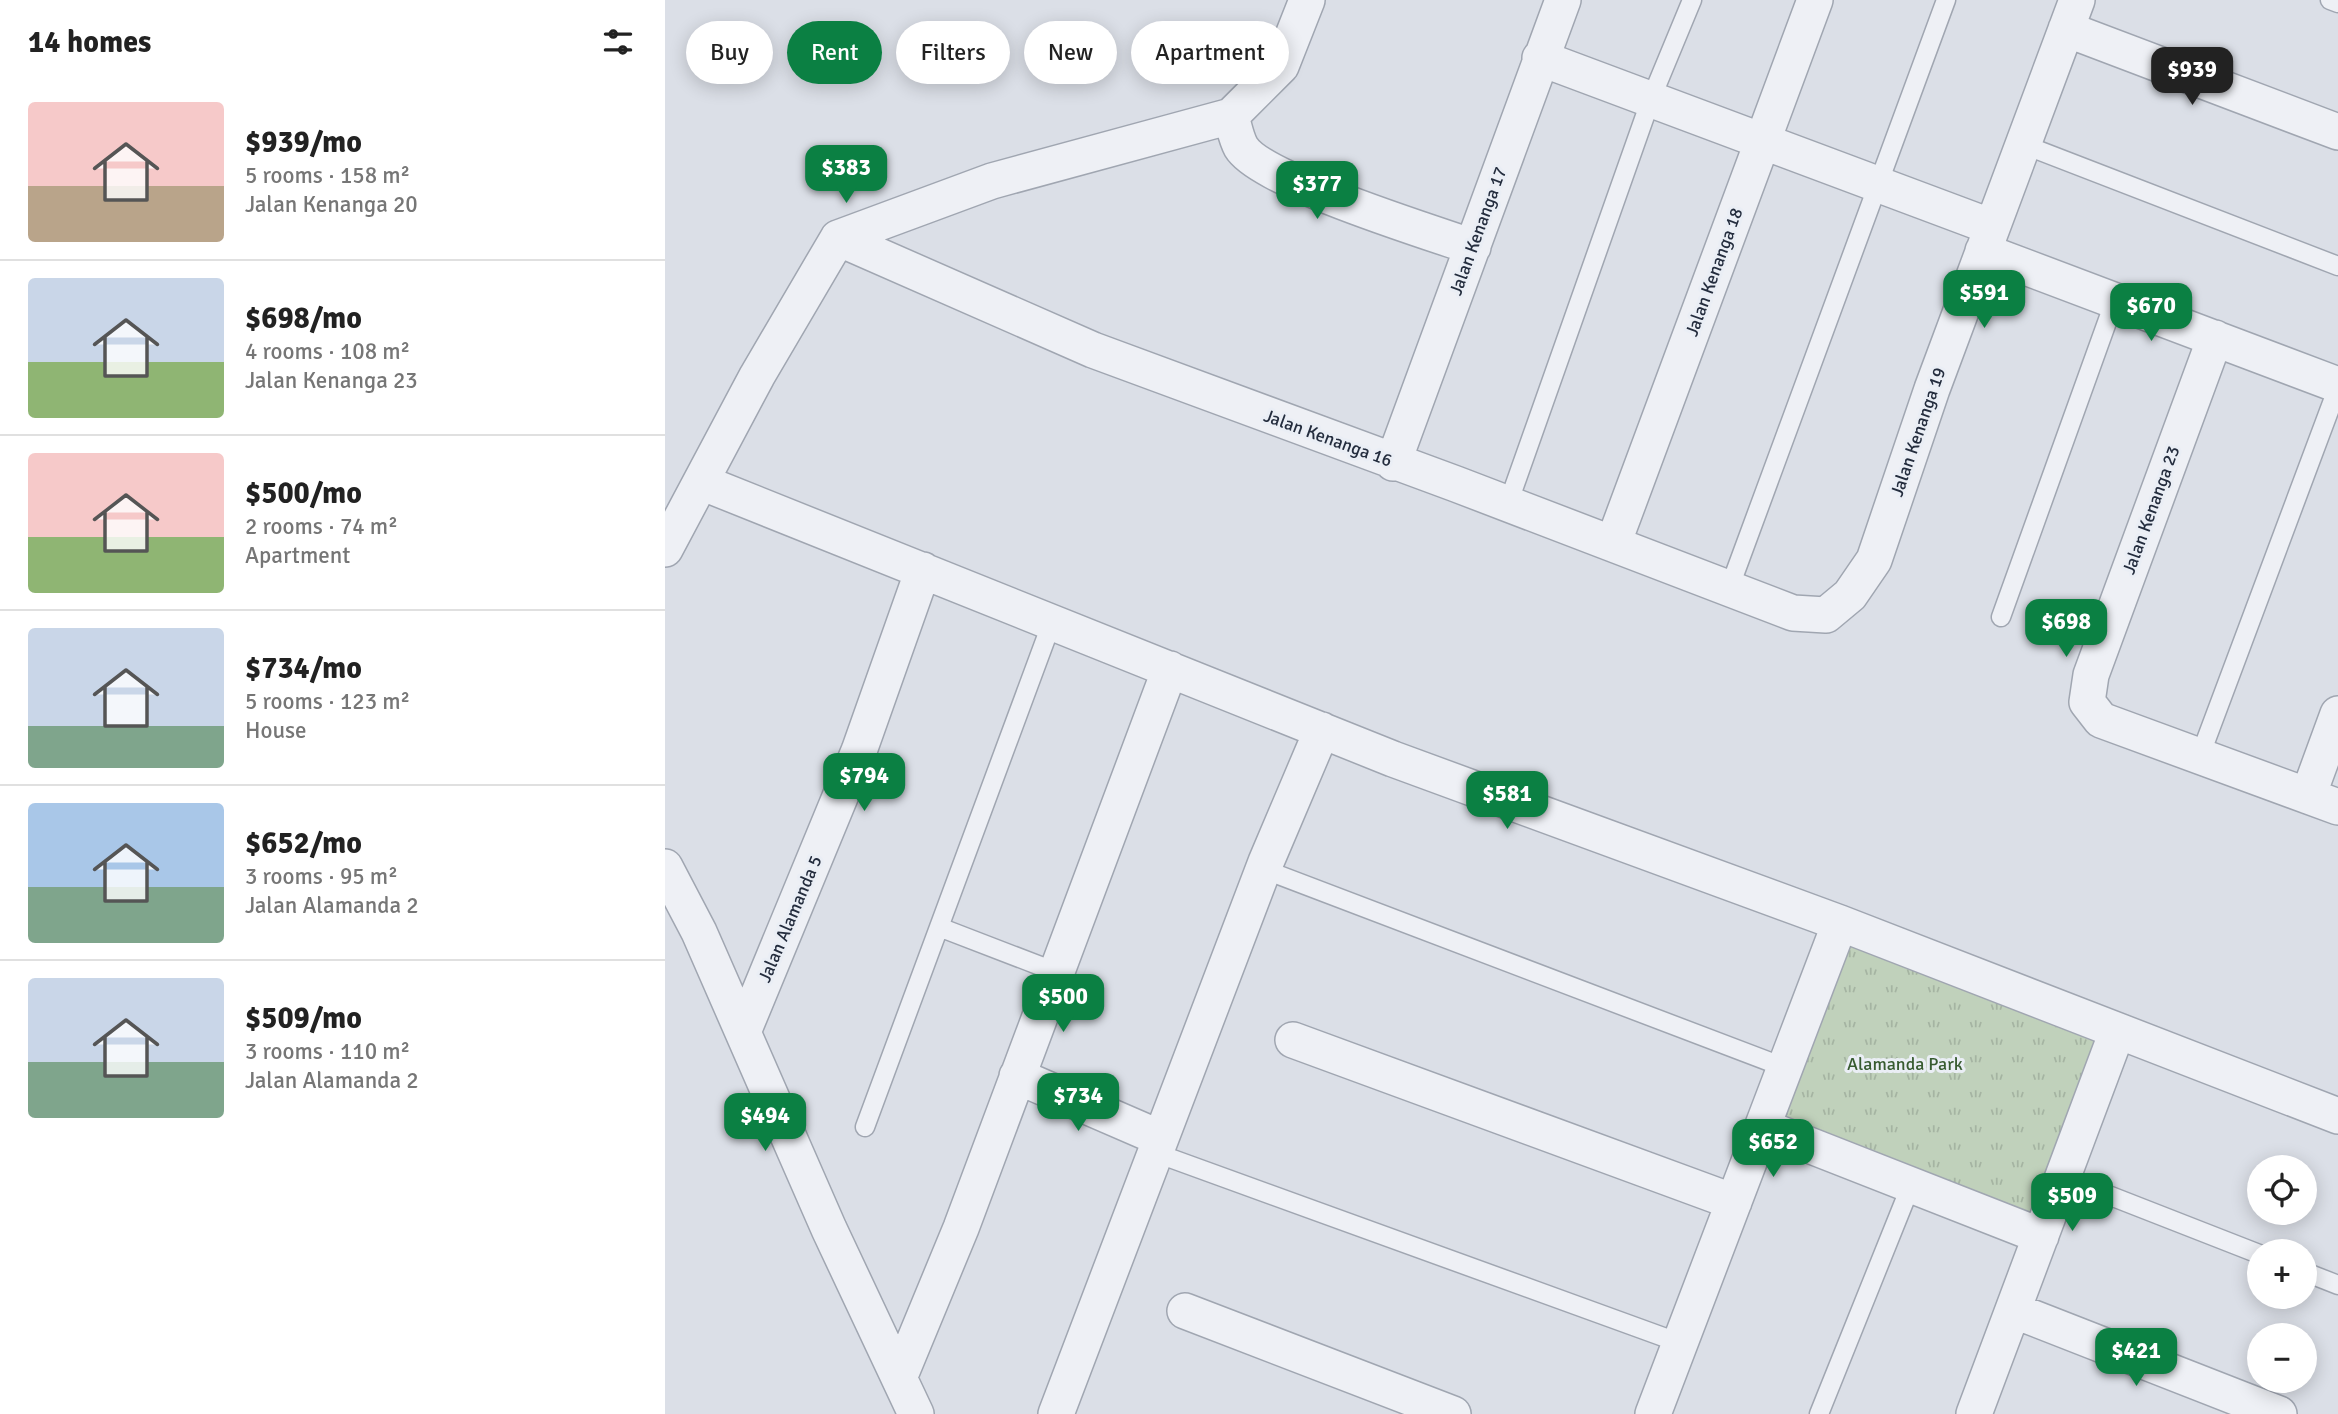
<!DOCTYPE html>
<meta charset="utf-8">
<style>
:root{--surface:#fff;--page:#f2f2f2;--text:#222;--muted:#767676;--line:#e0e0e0;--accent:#0b8043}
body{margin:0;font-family:Signika,sans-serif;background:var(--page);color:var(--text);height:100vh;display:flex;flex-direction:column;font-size:26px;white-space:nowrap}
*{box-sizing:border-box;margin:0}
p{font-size:23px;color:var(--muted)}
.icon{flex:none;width:38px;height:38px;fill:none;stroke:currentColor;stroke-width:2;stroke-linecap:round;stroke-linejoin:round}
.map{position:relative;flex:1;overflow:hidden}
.sheet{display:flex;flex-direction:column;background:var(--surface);width:665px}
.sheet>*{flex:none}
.banner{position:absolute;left:21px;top:21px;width:665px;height:63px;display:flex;gap:14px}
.controls{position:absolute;left:1582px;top:1155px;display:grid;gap:14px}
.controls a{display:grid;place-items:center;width:70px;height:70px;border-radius:50%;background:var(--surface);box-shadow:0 4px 18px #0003;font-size:35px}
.price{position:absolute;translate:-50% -60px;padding:0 16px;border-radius:14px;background:var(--accent);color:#fff;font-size:23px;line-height:46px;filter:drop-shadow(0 2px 4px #0008)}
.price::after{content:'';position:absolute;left:50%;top:42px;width:21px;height:16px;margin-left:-10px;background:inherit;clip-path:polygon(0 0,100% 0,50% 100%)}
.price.active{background:#222;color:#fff}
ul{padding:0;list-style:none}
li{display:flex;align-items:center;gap:21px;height:175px;padding:0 28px}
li+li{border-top:2px solid var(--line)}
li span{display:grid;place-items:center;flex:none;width:196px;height:140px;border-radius:7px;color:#555}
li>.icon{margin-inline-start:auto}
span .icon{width:84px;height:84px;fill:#fffc;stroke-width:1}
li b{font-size:30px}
h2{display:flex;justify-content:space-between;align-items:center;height:84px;padding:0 28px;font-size:30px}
.chip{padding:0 24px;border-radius:32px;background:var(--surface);box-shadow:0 4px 18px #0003;font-size:24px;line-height:63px}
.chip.active{background:var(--accent);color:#fff}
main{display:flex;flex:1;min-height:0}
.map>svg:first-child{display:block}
.park{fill:url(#park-tufts)}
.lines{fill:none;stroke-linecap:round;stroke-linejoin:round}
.service-casing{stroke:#a0a6b1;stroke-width:21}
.minor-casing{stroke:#a0a6b1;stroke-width:38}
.service{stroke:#eef0f5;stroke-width:18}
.minor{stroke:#eef0f5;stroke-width:35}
.labels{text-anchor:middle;stroke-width:6;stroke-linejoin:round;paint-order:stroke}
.street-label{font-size:18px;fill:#242d3e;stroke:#eaeef5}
.park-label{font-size:18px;fill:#375b30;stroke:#eaeef5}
</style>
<main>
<section class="sheet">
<h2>14 homes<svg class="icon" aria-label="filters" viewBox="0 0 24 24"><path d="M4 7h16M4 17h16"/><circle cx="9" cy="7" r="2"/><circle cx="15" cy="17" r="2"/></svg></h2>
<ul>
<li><span style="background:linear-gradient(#f6c9c9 60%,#b9a48a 0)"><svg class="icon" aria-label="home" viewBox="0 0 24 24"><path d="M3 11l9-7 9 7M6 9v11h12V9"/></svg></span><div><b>$939/mo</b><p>5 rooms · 158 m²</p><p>Jalan Kenanga 20</p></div></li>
<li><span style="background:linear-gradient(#c9d6e8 60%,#8fb573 0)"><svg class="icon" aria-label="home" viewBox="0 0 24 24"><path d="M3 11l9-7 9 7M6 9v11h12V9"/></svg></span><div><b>$698/mo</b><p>4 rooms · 108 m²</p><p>Jalan Kenanga 23</p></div></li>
<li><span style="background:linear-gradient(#f6c9c9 60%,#8fb573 0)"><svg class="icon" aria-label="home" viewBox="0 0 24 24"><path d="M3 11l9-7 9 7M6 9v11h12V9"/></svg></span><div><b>$500/mo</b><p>2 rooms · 74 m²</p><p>Apartment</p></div></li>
<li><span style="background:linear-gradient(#c9d6e8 70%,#7fa58c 0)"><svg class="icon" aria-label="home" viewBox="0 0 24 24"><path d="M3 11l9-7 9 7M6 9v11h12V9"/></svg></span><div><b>$734/mo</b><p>5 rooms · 123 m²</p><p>House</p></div></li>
<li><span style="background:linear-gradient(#a9c7e8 60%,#7fa58c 0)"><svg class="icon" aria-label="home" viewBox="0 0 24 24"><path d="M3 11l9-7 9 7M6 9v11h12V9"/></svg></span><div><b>$652/mo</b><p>3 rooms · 95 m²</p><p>Jalan Alamanda 2</p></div></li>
<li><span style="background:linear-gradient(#c9d6e8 60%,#7fa58c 0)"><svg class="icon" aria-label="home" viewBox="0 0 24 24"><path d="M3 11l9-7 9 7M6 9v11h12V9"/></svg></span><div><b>$509/mo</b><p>3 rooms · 110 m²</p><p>Jalan Alamanda 2</p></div></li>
</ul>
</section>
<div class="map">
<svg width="1673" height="1414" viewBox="0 0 1673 1414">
<defs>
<pattern id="park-tufts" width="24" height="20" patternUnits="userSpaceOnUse" patternTransform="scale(1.75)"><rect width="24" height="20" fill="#c0d1bb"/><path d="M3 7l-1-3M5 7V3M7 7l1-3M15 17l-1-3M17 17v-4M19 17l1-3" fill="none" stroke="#a5b4a2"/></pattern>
</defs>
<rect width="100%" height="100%" fill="#dbdfe7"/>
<path class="park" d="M 1176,925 L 1452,1032 L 1377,1231 L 1099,1124 Z"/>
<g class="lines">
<defs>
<path id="service" d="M 1665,0 L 1673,3
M 1357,144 L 1673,266
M 843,504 L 986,99 L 1027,0
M 1064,589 L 1281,0
M 1336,617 L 1450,300
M 1535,756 L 1673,387
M 598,869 L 1121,1068
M 274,927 L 391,972
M 200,1127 L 387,622
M 491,1153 L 1015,1343
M 1397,1177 L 1594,1254
M 1640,1272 L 1673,1285
M 1154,1414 L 1246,1185"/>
<path id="minor" d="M 1401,29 L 1673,132
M 875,58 L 1327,227
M 566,116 C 569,126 571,138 576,147 C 596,180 764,232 808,247
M 173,238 L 428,350 L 791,484 L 1128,613 L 1161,615 L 1185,595 L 1209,560 L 1267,389 L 1412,0
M 1318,251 L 1673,385
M 1550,338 L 1426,675 L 1422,702 L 1436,720 L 1673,807
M 728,463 L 898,0
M 36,482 L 728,759 L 1175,923 L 1673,1116
M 948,544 L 1150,0
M 0,549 L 92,376 L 173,238 L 327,181 L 566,116 L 616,66 L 642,0
M 1643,796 L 1673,714
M 0,867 L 34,932 L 164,1229 L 251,1414
M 78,1032 L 194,751 L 258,570
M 628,1040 L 1069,1202
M 352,1076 L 495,1138
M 1098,1127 L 1376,1236
M 1348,1310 L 1614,1414
M 520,1311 L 788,1414
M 234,1378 L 296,1228 L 505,669
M 391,1414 L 601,862 L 657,730
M 988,1414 L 1175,923
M 1309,1414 L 1452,1032"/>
</defs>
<use href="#service" class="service-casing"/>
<use href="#minor" class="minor-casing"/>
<use href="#service" class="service"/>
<use href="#minor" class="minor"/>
</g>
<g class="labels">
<g class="street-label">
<text transform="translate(813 231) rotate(-70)" y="6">Jalan Kenanga 17</text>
<text transform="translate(1049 272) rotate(-70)" y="6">Jalan Kenanga 18</text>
<text transform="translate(1253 432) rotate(-71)" y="6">Jalan Kenanga 19</text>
<text transform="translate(663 438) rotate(20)" y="6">Jalan Kenanga 16</text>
<text transform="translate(1486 510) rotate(-70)" y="6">Jalan Kenanga 23</text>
<text transform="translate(125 919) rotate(-67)" y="6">Jalan Alamanda 5</text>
</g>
<g class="park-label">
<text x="1240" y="1070">Alamanda Park</text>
</g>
</g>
</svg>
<div class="controls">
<a><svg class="icon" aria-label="locate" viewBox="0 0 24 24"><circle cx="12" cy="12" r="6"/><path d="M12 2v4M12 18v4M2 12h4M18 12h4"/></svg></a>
<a>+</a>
<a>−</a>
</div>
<b class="price active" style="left:1527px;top:107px">$939</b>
<b class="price" style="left:181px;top:205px">$383</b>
<b class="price" style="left:652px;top:221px">$377</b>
<b class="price" style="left:1319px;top:330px">$591</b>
<b class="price" style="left:1486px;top:343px">$670</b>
<b class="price" style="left:1401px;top:659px">$698</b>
<b class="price" style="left:199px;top:813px">$794</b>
<b class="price" style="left:842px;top:831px">$581</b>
<b class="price" style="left:398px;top:1034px">$500</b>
<b class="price" style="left:413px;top:1133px">$734</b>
<b class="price" style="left:100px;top:1153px">$494</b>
<b class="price" style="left:1108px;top:1179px">$652</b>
<b class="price" style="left:1407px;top:1233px">$509</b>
<b class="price" style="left:1471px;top:1388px">$421</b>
<div class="banner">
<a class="chip">Buy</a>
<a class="chip active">Rent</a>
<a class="chip">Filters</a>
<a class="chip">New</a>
<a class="chip">Apartment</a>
</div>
</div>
</main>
